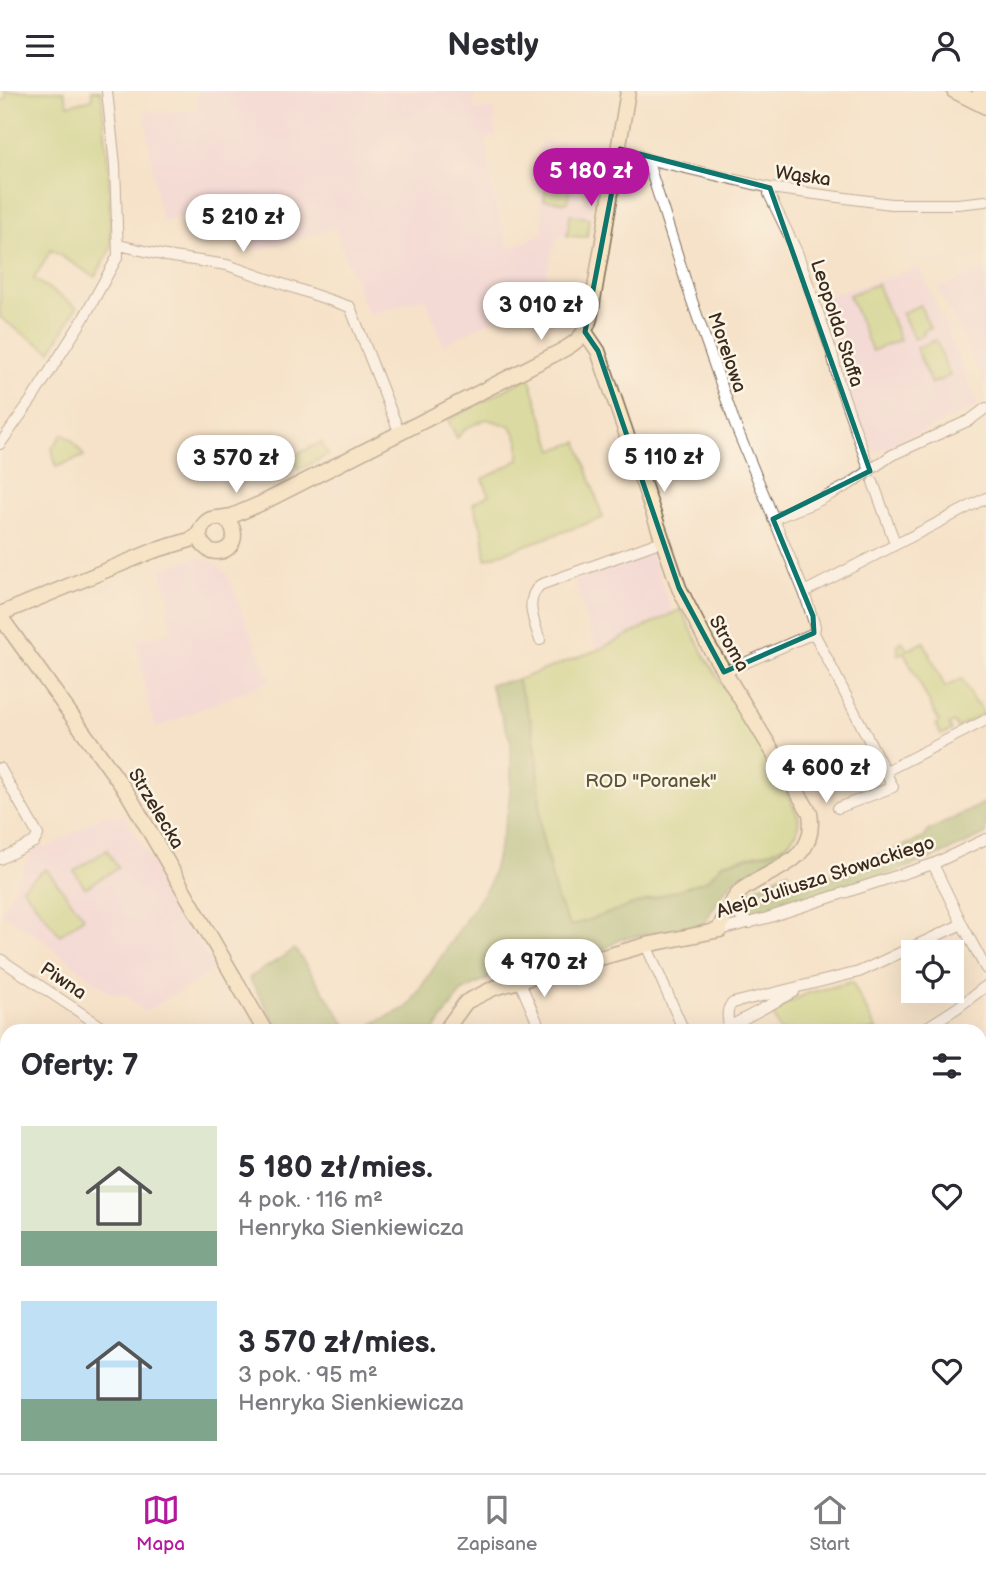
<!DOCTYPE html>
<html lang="pl">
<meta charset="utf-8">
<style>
:root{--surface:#fff;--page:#f2f2f3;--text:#2b2b33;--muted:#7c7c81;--line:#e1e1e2;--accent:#b5179e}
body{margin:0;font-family:"Balsamiq Sans",sans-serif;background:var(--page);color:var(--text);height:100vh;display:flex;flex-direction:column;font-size:26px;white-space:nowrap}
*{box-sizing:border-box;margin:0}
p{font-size:23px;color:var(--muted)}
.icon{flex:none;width:38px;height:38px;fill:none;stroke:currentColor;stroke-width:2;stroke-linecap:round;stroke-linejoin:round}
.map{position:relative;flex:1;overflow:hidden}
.sheet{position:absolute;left:0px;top:933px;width:987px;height:450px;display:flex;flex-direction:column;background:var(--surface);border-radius:21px 21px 0 0;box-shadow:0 7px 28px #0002}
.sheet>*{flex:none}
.buttons{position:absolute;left:901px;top:849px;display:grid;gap:14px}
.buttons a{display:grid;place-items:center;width:63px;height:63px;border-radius:0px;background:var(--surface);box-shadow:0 7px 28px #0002;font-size:35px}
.price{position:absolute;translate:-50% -60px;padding:0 16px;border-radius:24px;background:#fff;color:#222;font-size:23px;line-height:46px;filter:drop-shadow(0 2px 4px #0008)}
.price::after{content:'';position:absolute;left:50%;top:42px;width:21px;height:16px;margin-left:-10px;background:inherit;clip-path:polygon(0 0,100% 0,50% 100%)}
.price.active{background:var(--accent);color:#fff}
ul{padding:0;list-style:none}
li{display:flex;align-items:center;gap:21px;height:175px;padding:0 21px}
li span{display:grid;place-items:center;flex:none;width:196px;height:140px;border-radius:0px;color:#555}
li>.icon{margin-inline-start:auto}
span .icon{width:84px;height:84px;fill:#fffc;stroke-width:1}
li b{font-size:30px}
h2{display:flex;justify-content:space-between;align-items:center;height:84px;padding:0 21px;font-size:30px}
header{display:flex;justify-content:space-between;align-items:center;height:91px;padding:0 21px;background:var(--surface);font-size:32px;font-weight:700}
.menu{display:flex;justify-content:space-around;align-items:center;height:98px;border-top:2px solid var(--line);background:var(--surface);font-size:19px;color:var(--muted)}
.menu a{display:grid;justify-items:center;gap:4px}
.menu .active{color:var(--accent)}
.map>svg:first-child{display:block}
.built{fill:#f1d0e3}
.green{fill:#bcd174;stroke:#7c7e49;stroke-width:2}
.forest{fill:#95b366;stroke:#686e42;stroke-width:2}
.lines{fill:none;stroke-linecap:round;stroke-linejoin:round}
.street-casing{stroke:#7c6a5a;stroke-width:12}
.secondary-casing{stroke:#7c6a5a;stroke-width:17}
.street{stroke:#fff;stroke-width:10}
.secondary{stroke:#f9e7c3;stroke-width:14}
.marked{fill:none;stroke:#0f766e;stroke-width:5;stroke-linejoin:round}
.labels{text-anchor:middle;stroke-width:5;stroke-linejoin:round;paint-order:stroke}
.street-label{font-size:19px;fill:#3b2a1e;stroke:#fcf5e5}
.park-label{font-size:19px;fill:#5b5434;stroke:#fcf5e5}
</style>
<header><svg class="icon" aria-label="menu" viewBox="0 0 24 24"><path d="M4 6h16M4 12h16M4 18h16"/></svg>Nestly<svg class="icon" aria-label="person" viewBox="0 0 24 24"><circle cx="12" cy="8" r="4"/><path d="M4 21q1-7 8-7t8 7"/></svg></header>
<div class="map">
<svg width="986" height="1382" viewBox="0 0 986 1382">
<rect width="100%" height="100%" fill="#fcf5e5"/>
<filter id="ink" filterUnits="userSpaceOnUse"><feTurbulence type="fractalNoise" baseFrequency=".0143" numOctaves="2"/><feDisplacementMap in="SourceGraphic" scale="14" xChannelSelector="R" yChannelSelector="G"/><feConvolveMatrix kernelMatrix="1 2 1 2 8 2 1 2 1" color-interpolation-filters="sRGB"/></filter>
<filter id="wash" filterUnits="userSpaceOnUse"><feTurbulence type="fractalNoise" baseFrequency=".00686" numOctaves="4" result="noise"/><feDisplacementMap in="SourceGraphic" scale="28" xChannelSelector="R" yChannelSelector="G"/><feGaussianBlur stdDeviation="1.57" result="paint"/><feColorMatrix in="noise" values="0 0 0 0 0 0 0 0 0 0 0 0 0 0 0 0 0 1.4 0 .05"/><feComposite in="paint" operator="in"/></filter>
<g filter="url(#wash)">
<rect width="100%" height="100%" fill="#f6e2c9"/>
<path class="built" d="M 197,0 L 475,0 L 474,19 L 494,18 L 496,45 L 486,47 L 493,103 L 509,158 L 543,142 L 538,57 L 544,49 L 601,54 L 587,146 L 557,145 L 543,195 L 527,203 L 531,210 L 443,254 L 425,207 L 368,224 L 335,137 L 256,160 L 239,110 L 163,131 L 156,104 L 145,21 L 197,19 Z
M 919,176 L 949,242 L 978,315 L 878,361 L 870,358 L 846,297 L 840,264 L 819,208 Z
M 986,178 L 986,296 L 938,197 Z
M 651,463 L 672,521 L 597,558 L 574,490 Z
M 198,467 L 214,471 L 227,483 L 270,590 L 156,637 L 149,617 L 137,549 L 172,540 L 170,528 L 166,522 L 171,515 L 161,477 Z
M 107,722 L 117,726 L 123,722 L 215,879 L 145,921 L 125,903 L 113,903 L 106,899 L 41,848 L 1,821 L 34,754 L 39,751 L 45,758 Z"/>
<path class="green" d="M 4,0 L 64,0 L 68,14 L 92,8 L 92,0 L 101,0 L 109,82 L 111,157 L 95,186 L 51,159 L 34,188 L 77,216 L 51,260 L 20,241 L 0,226 L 0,10 L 7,6 Z
M 551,68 L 574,71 L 567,112 L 544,109 Z
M 570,124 L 589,127 L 587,146 L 567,145 Z
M 877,193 L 900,249 L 872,260 L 849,204 Z
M 920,214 L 930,237 L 923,240 L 924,244 L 914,248 L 902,222 Z
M 936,249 L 950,285 L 931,293 L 916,257 Z
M 529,286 L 553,359 L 578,351 L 603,427 L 486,468 L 483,441 L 473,412 L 489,404 L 483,388 L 519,369 L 519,351 L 511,335 L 486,328 L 466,337 L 457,347 L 448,329 Z
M 63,343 L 73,350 L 84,365 L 56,376 L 52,357 Z
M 321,351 L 328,364 L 299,379 L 292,366 Z
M 681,518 L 703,562 L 780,688 L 799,727 L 797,741 L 786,754 L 772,760 L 723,772 L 708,789 L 570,836 L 557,809 L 541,741 L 538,671 L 531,630 L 517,589 L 600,558 Z
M 902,550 L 907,559 L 924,551 L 945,596 L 962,588 L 975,613 L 978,612 L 983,623 L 957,637 L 954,631 L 949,634 L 952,639 L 941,644 L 936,633 L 939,631 L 904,561 L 898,564 L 898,553 Z
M 107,759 L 118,777 L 85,797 L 74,780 Z
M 46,778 L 84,826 L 60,844 L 22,796 Z
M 852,891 L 877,940 L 780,940 L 772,920 L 808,902 Z
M 986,1126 L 986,1285 L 980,1289 L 980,1130 Z
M 5,1168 L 7,1175 L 7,1229 L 0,1231 L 0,1170 Z
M 500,1376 L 555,1376 L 560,1382 L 506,1382 Z"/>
<path class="forest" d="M 517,589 L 531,630 L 538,671 L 541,741 L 557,809 L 570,835 L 708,789 L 723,772 L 772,760 L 786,754 C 773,778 763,771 742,784 C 724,796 714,815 704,833 L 621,848 L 606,857 L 574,867 L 539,872 L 493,885 L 461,901 L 434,940 L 375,940 L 372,933 L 408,916 L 490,792 L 508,721 L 511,689 L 511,651 L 490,593 Z
M 986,711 L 986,743 C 911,780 831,801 751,826 C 745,816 741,810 749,801 L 788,780 L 796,796 L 924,747 L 928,740 Z
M 295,858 L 350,940 L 281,940 L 249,887 Z"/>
</g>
<g filter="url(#ink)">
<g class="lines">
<defs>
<path id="street" d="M 620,58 L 647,68 L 770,97 L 891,113 L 957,113 L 986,110
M 647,68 L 691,207 L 736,336 L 804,501
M 770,97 L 769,103 L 797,161 L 832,262 L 839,292 L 870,380
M 119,154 L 166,165 L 227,174 L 350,216 L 400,343
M 0,353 L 32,308 L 82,230 L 118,165 L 115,74 L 107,0
M 873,391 L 895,452
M 773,428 L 816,411 L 850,393 L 892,364 L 970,329 L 986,317
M 814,542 L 893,696 L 838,717
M 540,549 C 534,531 524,509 540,494 L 662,450
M 724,581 L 814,542 L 815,535 L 804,501 L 986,407
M 0,677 L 38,744 L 34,751 L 0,768
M 886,680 L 986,629
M 736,808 C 734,821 738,826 750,832
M 962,833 L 986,878
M 720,839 L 767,827 L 933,773 L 986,748
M 646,854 L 684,940
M 0,868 L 108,940
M 519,889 L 541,940
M 729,936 C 728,927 725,918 733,912 L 859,881 L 962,833 L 933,773
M 721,940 L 794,901
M 921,940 L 957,917 L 986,895
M 980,1000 L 986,998
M 980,1121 L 986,1118
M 980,1294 L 986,1291
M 721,1376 L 723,1382
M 845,1376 L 848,1382
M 955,1376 L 958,1382
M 972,1382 L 986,1377"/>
<path id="secondary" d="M 954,0 L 986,16
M 980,0 L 986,3
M 219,427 L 232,425 L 262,412 L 559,261 C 575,253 585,245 590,227 L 628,0
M200 444a17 17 0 1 1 34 0a17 17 0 1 1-34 0Z
M 0,523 L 153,460 L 190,449 L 197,445 L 202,437
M 0,525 L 128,703 L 265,940
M 445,940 L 466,911 L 494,897 L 646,854 L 720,839 L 720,836 C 726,823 732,807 743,798 C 773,776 818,771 810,722 L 708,554 L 679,497 L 598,260 L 585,241
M 0,1293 L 7,1314
M 28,1376 L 30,1382
M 564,1376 L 568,1382"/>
</defs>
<use href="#street" class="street-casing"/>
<use href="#secondary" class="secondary-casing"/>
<use href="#street" class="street"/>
<use href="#secondary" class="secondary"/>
</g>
</g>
<path d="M0 0H986V1382H0ZM 620,58 L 770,97 L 870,380 L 773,428 L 813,525 L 814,542 L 724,581 L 679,497 L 598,260 L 585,241 Z" fill="#f6e2c9" fill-opacity=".55" fill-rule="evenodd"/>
<path class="marked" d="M 620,58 L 770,97 L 870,380 L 773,428 L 813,525 L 814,542 L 724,581 L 679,497 L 598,260 L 585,241 Z"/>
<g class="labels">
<g class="street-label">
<text transform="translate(803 84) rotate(8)" y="7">Wąska</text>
<text transform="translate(838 232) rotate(72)" y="7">Leopolda Staffa</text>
<text transform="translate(728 261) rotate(71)" y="7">Morelowa</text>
<text transform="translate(730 552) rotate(60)" y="7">Stroma</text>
<text transform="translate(157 717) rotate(59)" y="7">Strzelecka</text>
<text transform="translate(825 785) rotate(-18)" y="7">Aleja Juliusza Słowackiego</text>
<text transform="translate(64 889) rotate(34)" y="7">Piwna</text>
</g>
<g class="park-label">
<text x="651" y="696">ROD "Poranek"</text>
</g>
</g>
</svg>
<div class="buttons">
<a><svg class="icon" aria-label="locate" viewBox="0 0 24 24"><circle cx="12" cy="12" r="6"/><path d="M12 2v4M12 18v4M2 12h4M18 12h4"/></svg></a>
</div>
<b class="price active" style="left:591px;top:117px">5 180 zł</b>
<b class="price" style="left:243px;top:163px">5 210 zł</b>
<b class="price" style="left:541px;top:251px">3 010 zł</b>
<b class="price" style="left:664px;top:403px">5 110 zł</b>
<b class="price" style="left:236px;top:404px">3 570 zł</b>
<b class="price" style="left:826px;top:714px">4 600 zł</b>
<b class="price" style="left:544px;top:908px">4 970 zł</b>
<section class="sheet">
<h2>Oferty: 7<svg class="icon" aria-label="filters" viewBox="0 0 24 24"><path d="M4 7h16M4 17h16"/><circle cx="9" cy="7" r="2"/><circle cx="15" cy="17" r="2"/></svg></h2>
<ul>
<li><span style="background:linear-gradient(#dfe7d0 75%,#7fa58c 0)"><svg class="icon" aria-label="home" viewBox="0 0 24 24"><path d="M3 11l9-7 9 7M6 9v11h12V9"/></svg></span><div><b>5 180 zł/mies.</b><p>4 pok. · 116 m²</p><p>Henryka Sienkiewicza</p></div><svg class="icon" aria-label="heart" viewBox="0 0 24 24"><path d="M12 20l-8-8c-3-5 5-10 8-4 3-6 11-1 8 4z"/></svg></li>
<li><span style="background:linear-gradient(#bfe0f5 70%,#7fa58c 0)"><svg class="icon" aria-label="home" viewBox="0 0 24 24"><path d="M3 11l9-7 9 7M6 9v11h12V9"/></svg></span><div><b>3 570 zł/mies.</b><p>3 pok. · 95 m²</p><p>Henryka Sienkiewicza</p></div><svg class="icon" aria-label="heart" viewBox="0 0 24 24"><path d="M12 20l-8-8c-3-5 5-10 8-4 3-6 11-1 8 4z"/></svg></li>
</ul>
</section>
</div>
<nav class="menu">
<a class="active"><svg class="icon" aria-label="map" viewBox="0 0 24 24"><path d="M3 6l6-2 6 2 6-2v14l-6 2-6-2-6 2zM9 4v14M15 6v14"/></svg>Mapa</a>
<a><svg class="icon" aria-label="saved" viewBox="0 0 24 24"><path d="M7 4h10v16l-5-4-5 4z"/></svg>Zapisane</a>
<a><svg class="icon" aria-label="home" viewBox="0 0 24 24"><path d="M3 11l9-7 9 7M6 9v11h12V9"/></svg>Start</a>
</nav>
